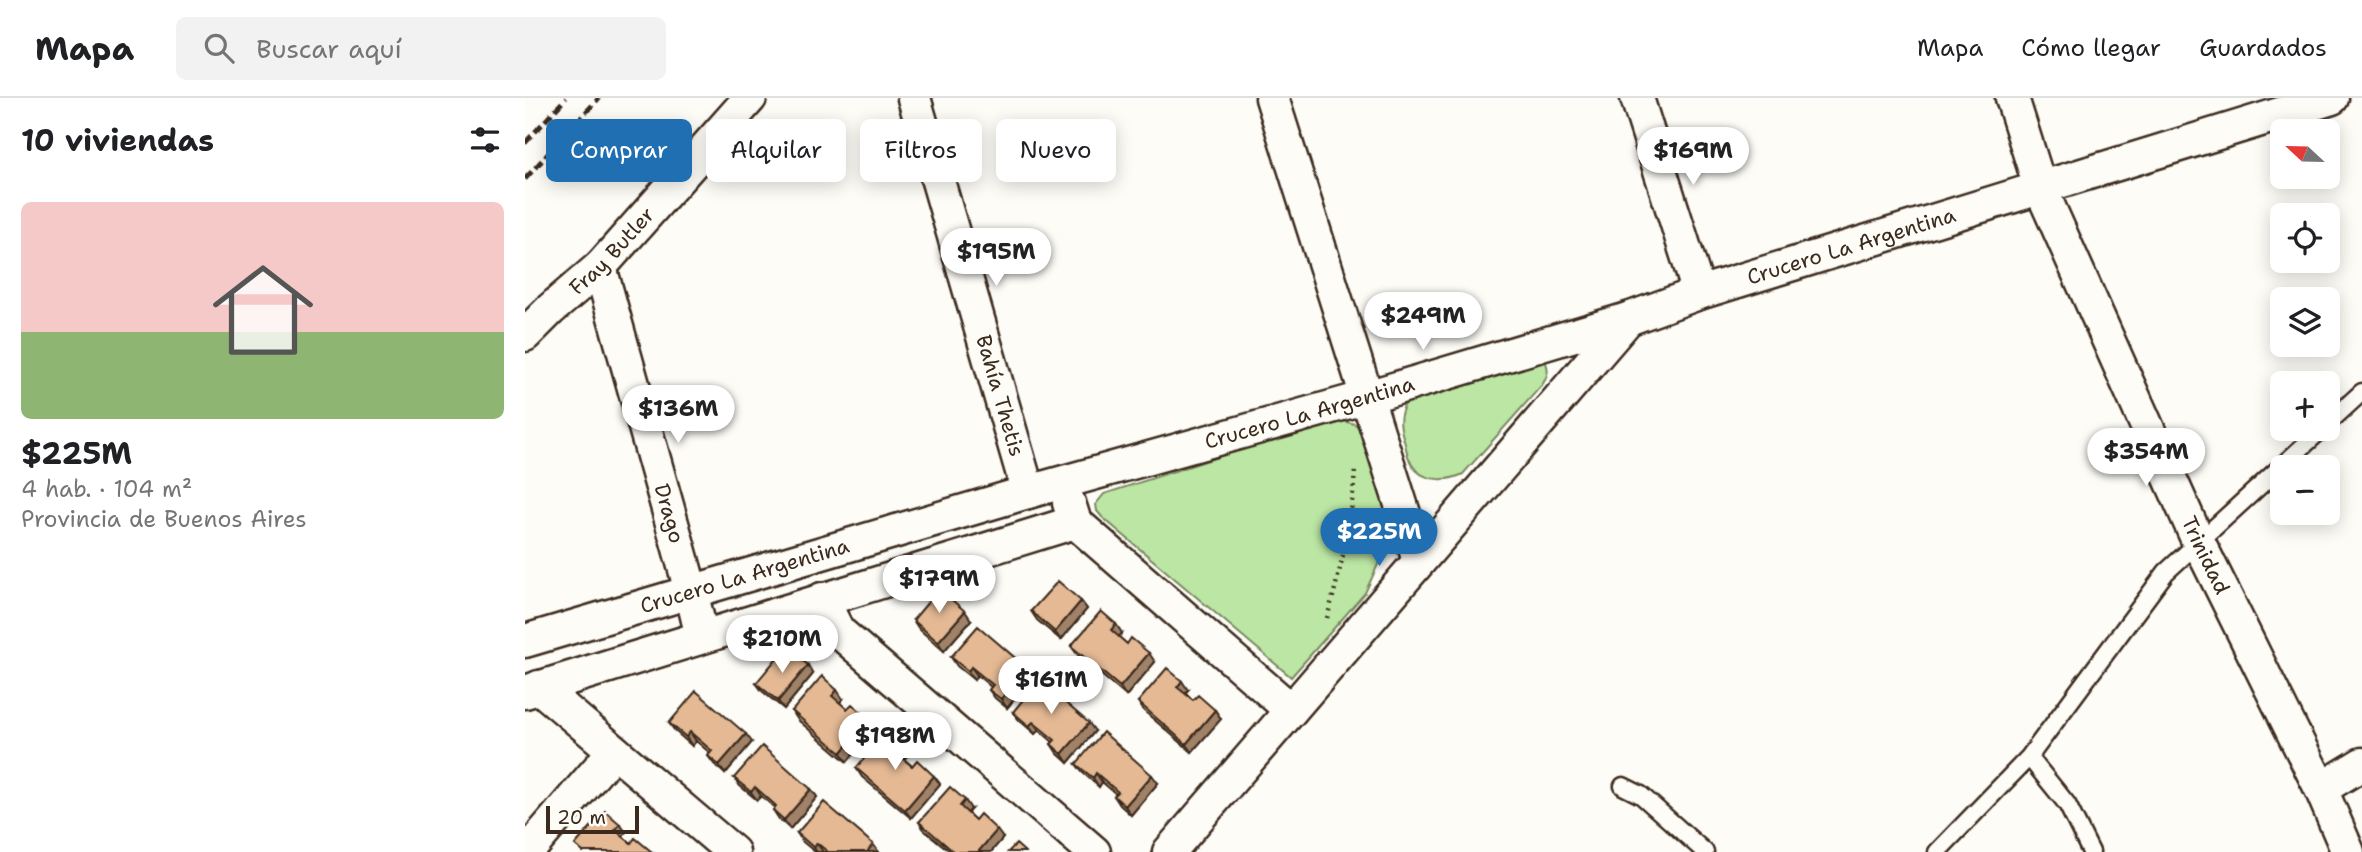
<!DOCTYPE html>
<html lang="es">
<meta charset="utf-8">
<style>
:root{--surface:#fff;--page:#f2f2f2;--text:#202124;--muted:#757577;--line:#e0e0e0;--accent:#1f6fb2}
body{margin:0;font-family:"Shantell Sans",sans-serif;background:var(--page);color:var(--text);height:100vh;display:flex;flex-direction:column;font-size:26px;white-space:nowrap}
*{box-sizing:border-box;margin:0}
p{font-size:23px;color:var(--muted)}
.icon{flex:none;width:38px;height:38px;fill:none;stroke:currentColor;stroke-width:2;stroke-linecap:round;stroke-linejoin:round}
.map{position:relative;flex:1;overflow:hidden}
.drawer{display:flex;flex-direction:column;background:var(--surface);width:525px}
.drawer>*{flex:none}
.guide{position:absolute;left:21px;top:21px;width:665px;height:63px;display:flex;gap:14px}
.needle{width:46px;rotate:292deg}
.buttons{position:absolute;left:1745px;top:21px;display:grid;gap:14px}
.buttons a{display:grid;place-items:center;width:70px;height:70px;border-radius:10px;background:var(--surface);box-shadow:0 4px 18px #0003;font-size:35px}
.scale{position:absolute;left:21px;bottom:18px;width:93px;box-sizing:border-box;padding-left:7px;border:4px solid #3b2a1e;border-top:0;font-size:19px;line-height:24px;white-space:nowrap;color:#3b2a1e;-webkit-text-stroke:5px #fdfcf7;paint-order:stroke}
.price{position:absolute;translate:-50% -60px;padding:0 16px;border-radius:24px;background:#fff;color:#222;font-size:23px;line-height:46px;filter:drop-shadow(0 2px 4px #0008)}
.price::after{content:'';position:absolute;left:50%;top:42px;width:21px;height:16px;margin-left:-10px;background:inherit;clip-path:polygon(0 0,100% 0,50% 100%)}
.price.on{background:var(--accent);color:#fff}
ul{padding:0;list-style:none}
li{display:grid;align-content:center;gap:14px;height:371px;padding:0 21px}
li span{display:grid;place-items:center;height:217px;border-radius:10px;color:#555}
li>.icon{margin-inline-start:auto}
span .icon{width:126px;height:126px;fill:#fffc;stroke-width:1}
li b{font-size:30px}
h2{display:flex;justify-content:space-between;align-items:center;height:84px;padding:0 21px;font-size:30px}
.pill{padding:0 24px;border-radius:10px;background:var(--surface);box-shadow:0 4px 18px #0003;font-size:24px;line-height:63px}
.pill.on{background:var(--accent);color:#fff}
header{display:flex;align-items:center;gap:42px;box-sizing:border-box;height:98px;padding:0 35px;background:var(--surface);border-bottom:2px solid var(--line)}
header strong{font-size:33px}
nav{display:flex;gap:38px;margin-inline-start:auto;font-size:24px}
.search{width:490px;height:63px;background:var(--page);display:flex;align-items:center;gap:18px;box-sizing:border-box;padding:0 24px;border-radius:10px;color:var(--muted);font-size:26px}
main{display:flex;flex:1;min-height:0}
.map>svg:first-child{display:block}
.green{fill:#bbe6a4;stroke:#7b8861;stroke-width:2}
.lines{fill:none;stroke-linecap:round;stroke-linejoin:round}
.service-casing{stroke:#3b2a1e;stroke-width:21}
.minor-casing{stroke:#3b2a1e;stroke-width:37}
.path{stroke:#3b2a1e;stroke-width:4.5;stroke-dasharray:2 5;stroke-linecap:butt}
.service{stroke:#fdfcf7;stroke-width:16}
.minor{stroke:#fdfcf7;stroke-width:32}
.rail{stroke:#3b2a1e;stroke-width:5;stroke-dasharray:10 5;stroke-linecap:butt}
.wall{fill:#c49f7f;stroke:#3b2a1e;stroke-width:2}
.shaded-wall{fill:#a08268;stroke:#3b2a1e;stroke-width:2}
.building{fill:#e4b994;stroke:#3b2a1e;stroke-width:2}
.labels{text-anchor:middle;stroke-width:6;stroke-linejoin:round;paint-order:stroke}
.street-label{font-size:21px;fill:#3b2a1e;stroke:#fdfcf7}
</style>
<header>
<strong>Mapa</strong>
<div class="search"><svg class="icon" aria-label="search" viewBox="0 0 24 24"><circle cx="10" cy="10" r="6"/><path d="M15 15l6 6"/></svg>Buscar aquí</div>
<nav><a>Mapa</a><a>Cómo llegar</a><a>Guardados</a></nav>
</header>
<main>
<section class="drawer">
<h2>10 viviendas<svg class="icon" aria-label="filters" viewBox="0 0 24 24"><path d="M4 7h16M4 17h16"/><circle cx="9" cy="7" r="2"/><circle cx="15" cy="17" r="2"/></svg></h2>
<ul>
<li><span style="background:linear-gradient(#f6c9c9 60%,#8fb573 0)"><svg class="icon" aria-label="home" viewBox="0 0 24 24"><path d="M3 11l9-7 9 7M6 9v11h12V9"/></svg></span><div><b>$225M</b><p>4 hab. · 104 m²</p><p>Provincia de Buenos Aires</p></div></li>
</ul>
</section>
<div class="map">
<svg width="1837" height="754" viewBox="0 0 1837 754">
<rect width="100%" height="100%" fill="#fdfcf7"/>
<filter id="ink" filterUnits="userSpaceOnUse"><feTurbulence type="fractalNoise" baseFrequency=".0143" numOctaves="2"/><feDisplacementMap in="SourceGraphic" scale="14" xChannelSelector="R" yChannelSelector="G"/><feConvolveMatrix kernelMatrix="1 2 1 2 8 2 1 2 1" color-interpolation-filters="sRGB"/></filter>
<g filter="url(#ink)">
<path class="green" d="M 1019,261 C 1025,271 1023,278 1017,287 L 938,376 C 924,383 903,384 891,372 C 884,365 882,355 880,346 C 875,329 872,320 881,304 Z
M 809,321 L 830,326 L 836,332 L 866,415 L 863,437 L 856,460 L 840,495 L 766,579 L 577,419 L 572,413 L 571,406 L 579,396 Z"/>
<g class="lines">
<defs>
<path id="service" d="M 1802,326 L 1837,294
M 1504,659 L 1542,706 L 1566,754
M 1098,688 L 1116,697 L 1180,754
M 1412,754 L 1504,659 L 1641,474 L 1797,331"/>
<g id="minor">
<path id="s1" d="M 389,0 L 503,394"/>
<path d="M 747,0 L 894,463"/>
<path d="M 1112,0 L 1174,195"/>
<path id="s2" d="M 1487,0 L 1515,89 L 1674,445 L 1796,691 L 1823,754"/>
<path id="s3" d="M 75,169 L 166,493 L 177,539"/>
<path id="s4" d="M 0,237 L 26,211 L 75,169 L 225,0"/>
<path d="M 544,405 L 550,424 L 766,612"/>
<path d="M 297,501 L 313,533 L 569,754"/>
<path id="s5" d="M 0,543 L 503,394 L 842,299 L 1103,221 L 1174,195 L 1807,0"/>
<path d="M 14,589 L 208,754"/>
<path d="M 0,594 L 550,424"/>
<path d="M 1796,691 L 1837,666"/>
<path d="M 2,754 L 89,653"/>
<path d="M 644,754 L 1103,221"/>
</g>
</defs>
<use href="#service" class="service-casing"/>
<use href="#minor" class="minor-casing"/>
<path class="path" d="M 802,520 C 816,471 827,422 830,371"/>
<use href="#service" class="service"/>
<use href="#minor" class="minor"/>
<path class="rail" d="M 0,45 L 41,0
M 0,81 L 74,0"/>
</g>
<path class="wall" d="M 556,503 L 562,511 L 536,542 L 512,522 L 506,513 Z
M 388,522 L 446,522 L 419,553 L 394,531 Z
M 597,535 L 594,539 L 602,546 L 630,564 L 601,598 L 552,556 L 546,548 Z
M 426,559 L 508,579 L 482,610 L 470,600 L 464,592 L 466,589 L 452,577 L 449,582 L 432,568 Z
M 288,576 L 259,611 L 237,593 L 231,585 Z
M 663,592 L 660,595 L 668,602 L 690,612 L 696,621 L 667,654 L 619,613 L 613,604 Z
M 318,601 L 315,605 L 322,611 L 351,629 L 322,664 L 273,622 L 267,613 Z
M 488,614 L 570,633 L 543,665 L 532,655 L 526,646 L 528,644 L 514,632 L 510,636 L 494,622 Z
M 144,625 L 227,644 L 200,676 L 189,666 L 183,658 L 185,655 L 171,643 L 167,648 L 150,633 Z
M 383,657 L 379,661 L 387,668 L 409,678 L 415,686 L 386,720 L 337,679 L 331,670 Z
M 551,666 L 633,685 L 606,717 L 595,707 L 589,698 L 591,696 L 577,684 L 574,689 L 557,674 Z
M 209,680 L 286,691 L 292,699 L 265,731 L 254,721 L 248,712 L 250,710 L 236,698 L 232,702 L 215,688 Z
M 446,711 L 442,715 L 450,722 L 478,740 L 466,754 L 426,754 L 400,733 L 394,724 Z
M 272,735 L 354,754 L 290,754 L 278,744 Z"/>
<path class="shaded-wall" d="M 556,503 L 562,511 L 536,542 L 530,534 Z
M 440,513 L 446,522 L 419,553 L 413,544 Z
M 591,526 L 597,535 L 592,541 L 586,532 Z
M 624,555 L 630,564 L 601,598 L 595,589 Z
M 283,567 L 288,576 L 259,611 L 253,603 Z
M 446,569 L 452,577 L 449,582 L 443,573 Z
M 502,570 L 508,579 L 482,610 L 476,601 Z
M 657,583 L 663,592 L 658,597 L 652,589 Z
M 312,592 L 318,601 L 313,606 L 307,598 Z
M 690,612 L 696,621 L 667,654 L 661,646 Z
M 345,621 L 351,629 L 322,664 L 316,655 Z
M 508,624 L 514,632 L 510,636 L 504,628 Z
M 564,625 L 570,633 L 543,665 L 537,656 Z
M 165,634 L 171,643 L 167,648 L 161,639 Z
M 221,636 L 227,644 L 200,676 L 194,667 Z
M 377,648 L 383,657 L 377,663 L 371,655 Z
M 571,675 L 577,684 L 574,689 L 568,680 Z
M 627,677 L 633,685 L 606,717 L 600,708 Z
M 409,678 L 415,686 L 386,720 L 380,712 Z
M 230,689 L 236,698 L 232,702 L 226,694 Z
M 286,691 L 292,699 L 265,731 L 259,722 Z
M 440,702 L 446,711 L 441,717 L 435,708 Z
M 95,726 L 101,734 L 96,740 L 90,732 Z
M 472,732 L 478,740 L 466,754 L 453,754 Z
M 292,745 L 298,754 L 292,754 L 289,750 Z
M 348,746 L 354,754 L 342,754 Z"/>
<path class="building" d="M 533,483 L 556,503 L 530,534 L 506,513 Z
M 414,491 L 440,513 L 413,544 L 388,522 Z
M 576,513 L 591,526 L 586,532 L 602,546 L 606,540 L 624,555 L 595,589 L 546,548 Z
M 453,528 L 502,570 L 476,601 L 464,592 L 468,587 L 446,569 L 443,573 L 426,559 Z
M 264,552 L 283,567 L 253,603 L 231,585 L 256,555 L 260,557 Z
M 642,570 L 657,583 L 652,589 L 668,602 L 673,597 L 690,612 L 661,646 L 613,604 Z
M 297,578 L 312,592 L 307,598 L 322,611 L 327,606 L 345,621 L 316,655 L 267,613 Z
M 514,582 L 564,625 L 537,656 L 526,646 L 530,642 L 508,624 L 504,628 L 488,614 Z
M 171,593 L 221,636 L 194,667 L 183,658 L 187,653 L 165,634 L 161,639 L 144,625 Z
M 578,634 L 627,677 L 600,708 L 589,698 L 593,694 L 571,675 L 568,680 L 551,666 Z
M 361,635 L 377,648 L 371,655 L 387,668 L 392,662 L 409,678 L 380,712 L 331,670 Z
M 237,648 L 286,691 L 259,722 L 248,712 L 251,708 L 230,689 L 226,694 L 209,680 Z
M 425,689 L 440,702 L 435,708 L 450,722 L 455,716 L 472,732 L 453,754 L 429,754 L 394,724 Z
M 299,704 L 348,746 L 342,754 L 303,754 L 292,745 L 289,750 L 272,735 Z
M 80,713 L 95,726 L 90,732 L 106,745 L 110,740 L 127,754 L 58,754 L 50,747 Z
M 491,746 L 500,754 L 483,754 Z"/>
</g>
<g class="labels">
<g class="street-label">
<text dy="7" stroke="none"><textPath href="#s5" startOffset="1384">Crucero La Argentina</textPath></text>
<text dy="7" stroke="none"><textPath href="#s4" startOffset="121">Fray Butler</textPath></text>
<text dy="7" stroke="none"><textPath href="#s1" startOffset="310">Bahía Thetis</textPath></text>
<text dy="7" stroke="none"><textPath href="#s5" startOffset="817">Crucero La Argentina</textPath></text>
<text dy="7" stroke="none"><textPath href="#s3" startOffset="256">Drago</textPath></text>
<text dy="7" stroke="none"><textPath href="#s2" startOffset="497">Trinidad</textPath></text>
<text dy="7" stroke="none"><textPath href="#s5" startOffset="229">Crucero La Argentina</textPath></text>
</g>
</g>
</svg>
<div class="buttons">
<a><svg class="needle" viewBox="-14 -14 28 28"><path d="M0-13l5 13h-10z" fill="#e53935"/><path d="M0 13l5-13h-10z" fill="#757577"/></svg></a>
<a><svg class="icon" aria-label="locate" viewBox="0 0 24 24"><circle cx="12" cy="12" r="6"/><path d="M12 2v4M12 18v4M2 12h4M18 12h4"/></svg></a>
<a><svg class="icon" aria-label="layers" viewBox="0 0 24 24"><path d="M12 4l9 5-9 5-9-5zM3 14l9 5 9-5"/></svg></a>
<a>+</a>
<a>−</a>
</div>
<div class="scale">20 m</div>
<b class="price" style="left:1168px;top:89px">$169M</b>
<b class="price" style="left:471px;top:190px">$195M</b>
<b class="price" style="left:898px;top:254px">$249M</b>
<b class="price" style="left:153px;top:347px">$136M</b>
<b class="price" style="left:1621px;top:390px">$354M</b>
<b class="price on" style="left:854px;top:470px">$225M</b>
<b class="price" style="left:414px;top:517px">$179M</b>
<b class="price" style="left:257px;top:577px">$210M</b>
<b class="price" style="left:526px;top:618px">$161M</b>
<b class="price" style="left:370px;top:674px">$198M</b>
<div class="guide">
<a class="pill on">Comprar</a>
<a class="pill">Alquilar</a>
<a class="pill">Filtros</a>
<a class="pill">Nuevo</a>
</div>
</div>
</main>
